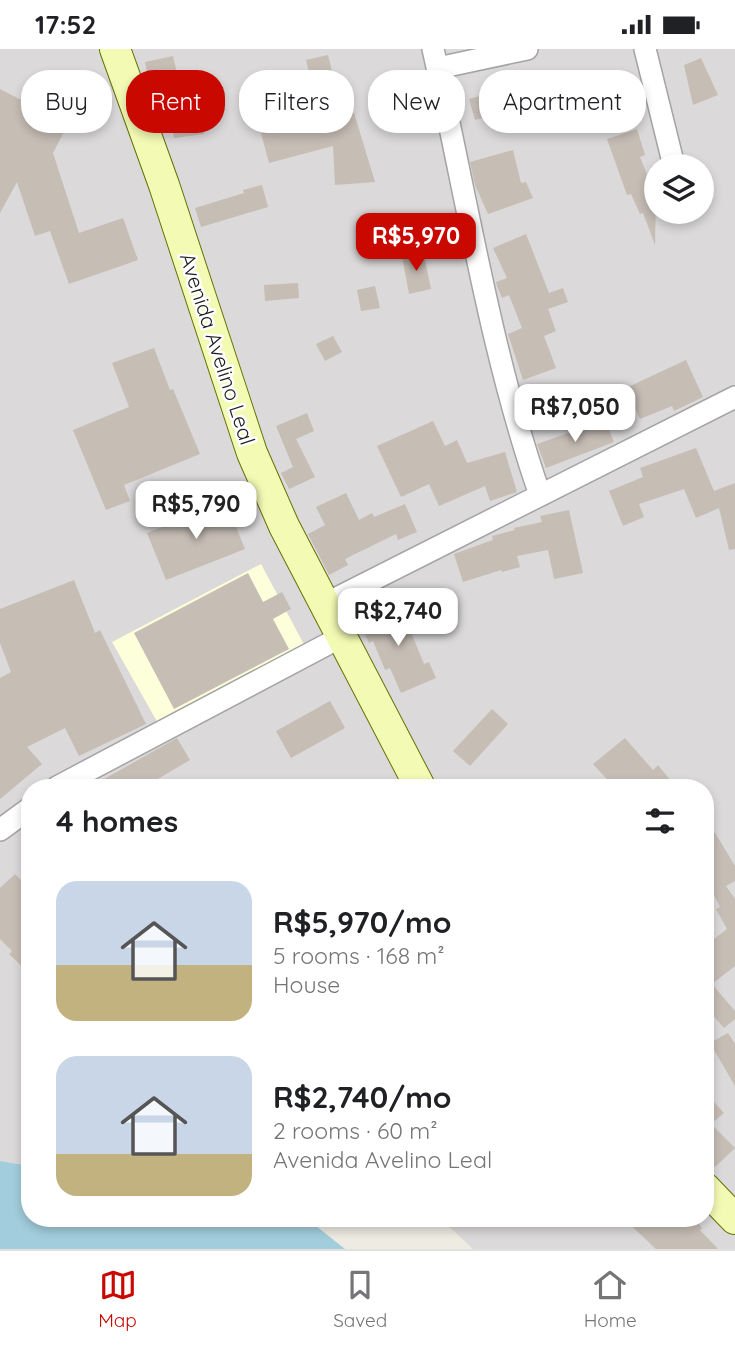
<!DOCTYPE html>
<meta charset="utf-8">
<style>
:root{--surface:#fff;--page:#f6f6f6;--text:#202124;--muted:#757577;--line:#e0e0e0;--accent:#c90800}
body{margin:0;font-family:Quicksand,sans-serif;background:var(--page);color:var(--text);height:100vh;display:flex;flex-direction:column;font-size:26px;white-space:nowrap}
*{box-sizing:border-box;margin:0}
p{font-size:23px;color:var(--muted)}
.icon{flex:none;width:38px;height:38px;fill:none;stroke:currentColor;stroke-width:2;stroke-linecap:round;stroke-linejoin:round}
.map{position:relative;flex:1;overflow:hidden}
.panel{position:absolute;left:21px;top:730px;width:693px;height:448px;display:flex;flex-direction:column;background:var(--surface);border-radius:28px;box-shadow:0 4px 10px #0003}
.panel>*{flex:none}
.banner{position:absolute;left:21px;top:21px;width:693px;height:63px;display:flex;gap:14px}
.buttons{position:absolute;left:644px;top:105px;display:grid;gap:14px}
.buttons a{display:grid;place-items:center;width:70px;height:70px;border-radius:50%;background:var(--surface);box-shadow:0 4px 10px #0003;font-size:35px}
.price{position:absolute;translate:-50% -60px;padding:0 16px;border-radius:14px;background:#fff;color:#222;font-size:23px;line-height:46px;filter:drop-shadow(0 2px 4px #0008)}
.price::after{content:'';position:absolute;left:50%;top:42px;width:21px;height:16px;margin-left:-10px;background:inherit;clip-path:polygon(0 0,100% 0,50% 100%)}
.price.active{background:var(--accent);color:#fff}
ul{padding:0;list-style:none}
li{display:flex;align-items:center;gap:21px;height:175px;padding:0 35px}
li span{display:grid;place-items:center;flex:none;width:196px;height:140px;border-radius:21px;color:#555}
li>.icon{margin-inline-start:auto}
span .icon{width:84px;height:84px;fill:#fffc;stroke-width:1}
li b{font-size:30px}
h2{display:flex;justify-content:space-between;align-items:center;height:84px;padding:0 35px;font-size:30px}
.chip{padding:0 24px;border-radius:28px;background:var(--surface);box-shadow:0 4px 10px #0003;font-size:24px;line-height:63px}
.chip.active{background:var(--accent);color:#fff}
.status{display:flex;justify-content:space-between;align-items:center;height:49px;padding:0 35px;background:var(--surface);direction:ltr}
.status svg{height:19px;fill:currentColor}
.tab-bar{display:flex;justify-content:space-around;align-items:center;height:98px;border-top:2px solid var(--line);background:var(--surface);font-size:19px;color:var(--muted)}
.tab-bar a{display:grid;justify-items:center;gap:4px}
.tab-bar .active{color:var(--accent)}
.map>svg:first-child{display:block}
.residential{fill:#dbd9d9;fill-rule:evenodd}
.education{fill:#fdffda}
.water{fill:#a2cddc}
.building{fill:#c6bdb5}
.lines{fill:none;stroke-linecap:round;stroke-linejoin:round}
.minor-casing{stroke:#a4a4a4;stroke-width:24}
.secondary-casing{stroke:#637304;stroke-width:32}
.minor{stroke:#fff;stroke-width:21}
.secondary{stroke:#f3fab4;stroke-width:30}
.labels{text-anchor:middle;stroke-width:5;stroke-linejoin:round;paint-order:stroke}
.street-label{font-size:21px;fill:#1d1d1d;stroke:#fff}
</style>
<div class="status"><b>17:52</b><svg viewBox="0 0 49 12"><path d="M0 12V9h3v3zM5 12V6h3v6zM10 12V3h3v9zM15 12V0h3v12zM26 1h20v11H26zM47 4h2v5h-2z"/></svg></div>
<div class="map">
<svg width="735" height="1200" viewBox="0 0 735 1200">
<rect width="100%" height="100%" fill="#eeebe2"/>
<path class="residential" d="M 0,0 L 735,0 L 735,1200 L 473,1200 L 440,1169 L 705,1169 L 705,738 L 30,738 L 30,1117 L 0,1112 ZM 656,117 L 702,117 L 702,163 L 656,163 Z"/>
<path class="education" d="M 261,515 L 307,601 L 159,676 L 112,593 Z"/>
<path class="water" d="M 0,1112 L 30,1117 L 30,1169 L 306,1169 L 345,1200 L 0,1200 Z"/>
<path class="building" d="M 328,6 L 343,68 L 354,64 L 375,133 L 335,136 L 333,97 L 269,114 L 261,84 L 263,84 L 256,53 L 313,40 L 306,11 Z
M 173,7 L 179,32 L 150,38 L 145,13 Z
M 701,9 L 718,46 L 693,56 L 684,16 Z
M 624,21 L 630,40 L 582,54 L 577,36 Z
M 405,33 L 412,59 L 414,78 L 388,80 L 382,39 Z
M 0,40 L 68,75 L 53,104 L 79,184 L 123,169 L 138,211 L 69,235 L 50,182 L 35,187 L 17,133 L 0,164 Z
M 505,40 L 511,61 L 475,71 L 469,50 Z
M 202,67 L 204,85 L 174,89 L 171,70 Z
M 637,80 L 645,106 L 640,108 L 656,148 L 655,196 L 643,164 L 640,165 L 631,145 L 627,146 L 607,90 Z
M 513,101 L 521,134 L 526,133 L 533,149 L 488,165 L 475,136 L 470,113 Z
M 262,136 L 268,158 L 201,178 L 195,159 L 244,144 L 243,141 Z
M 526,185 L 549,244 L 563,239 L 568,253 L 548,260 L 556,282 L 544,287 L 556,319 L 523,331 L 508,285 L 522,279 L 509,246 L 502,249 L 497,237 L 496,233 L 507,229 L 493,199 Z
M 423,202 L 431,240 L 409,245 L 402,207 Z
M 298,234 L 299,249 L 265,252 L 264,236 Z
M 375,237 L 380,259 L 361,262 L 357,241 Z
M 333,287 L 342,303 L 325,312 L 316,295 Z
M 154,299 L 170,341 L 173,340 L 200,405 L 124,436 L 130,452 L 106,461 L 73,381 L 129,358 L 112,314 Z
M 686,311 L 703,348 L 674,362 L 672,357 L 640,370 L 626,339 Z
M 307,364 L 314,382 L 296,390 L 315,428 L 289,440 L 281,424 L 293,418 L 276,377 Z
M 605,371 L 614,393 L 546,419 L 537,395 Z
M 433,372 L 445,397 L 457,391 L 467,414 L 505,403 L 517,443 L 490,452 L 485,437 L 439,457 L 429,435 L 401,448 L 377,397 Z
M 696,399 L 714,442 L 735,434 L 735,500 L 729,501 L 719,459 L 696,469 L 684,440 L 639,455 L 644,468 L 623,477 L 609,442 L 643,428 L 640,419 Z
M 346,444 L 359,471 L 372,464 L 374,468 L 405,455 L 417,483 L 398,491 L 396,485 L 345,510 L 348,516 L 329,526 L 308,485 L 325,476 L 316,458 Z
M 226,453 L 245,500 L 166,531 L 147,484 Z
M 569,461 L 583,524 L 554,530 L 548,501 L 517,507 L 520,518 L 502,523 L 501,521 L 463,533 L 454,505 L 493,491 L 492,487 L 515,481 L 514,479 L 542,473 L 540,467 Z
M 248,524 L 263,553 L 282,543 L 291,560 L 273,570 L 289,600 L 174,660 L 134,584 Z
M 74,531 L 95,584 L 100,581 L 146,675 L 79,707 L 65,679 L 27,698 L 42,715 L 0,750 L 0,629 L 11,623 L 0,594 L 0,560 Z
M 404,554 L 413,574 L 408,576 L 424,615 L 429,613 L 436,629 L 401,644 L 390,619 L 385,621 L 373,592 L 369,594 L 360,574 Z
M 330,652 L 345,679 L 291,709 L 276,682 Z
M 492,660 L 508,675 L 470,717 L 453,702 Z
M 177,689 L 190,711 L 144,738 L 90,738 Z
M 625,689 L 653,721 L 658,716 L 676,738 L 614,738 L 593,715 Z
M 705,767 L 735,817 L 735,832 L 726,837 L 735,850 L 735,917 L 712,935 L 735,962 L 735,970 L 724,979 L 705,957 L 705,897 L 727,880 L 716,860 L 720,858 L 705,828 Z
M 15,825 L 30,841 L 30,925 L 9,905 L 12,902 L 0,890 L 0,839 Z
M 728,984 L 735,995 L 735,1037 L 710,994 Z
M 705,1043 L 724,1064 L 711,1075 L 735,1099 L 715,1118 L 705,1108 Z
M 623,1169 L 694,1169 L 702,1179 L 700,1181 L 718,1200 L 656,1200 Z"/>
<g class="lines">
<defs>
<path id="minor" d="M 433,0 C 467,149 490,302 540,446
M 645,0 L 674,117
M 438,19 L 527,0
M 325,555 L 735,348
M 57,738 L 341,588
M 0,781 L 30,759"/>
<path id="secondary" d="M 115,0 L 164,136 L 252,404 L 284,477 L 420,738
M 705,1139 L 735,1170"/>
</defs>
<use href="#minor" class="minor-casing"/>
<use href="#secondary" class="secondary-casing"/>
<use href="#minor" class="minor"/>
<use href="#secondary" class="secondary"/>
</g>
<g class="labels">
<g class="street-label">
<text transform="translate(217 300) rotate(72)" y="7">Avenida Avelino Leal</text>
</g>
</g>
</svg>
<div class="buttons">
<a><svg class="icon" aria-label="layers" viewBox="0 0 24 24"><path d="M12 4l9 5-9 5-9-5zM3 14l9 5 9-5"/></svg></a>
</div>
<b class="price active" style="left:416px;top:224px">R$5,970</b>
<b class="price" style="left:575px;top:395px">R$7,050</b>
<b class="price" style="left:196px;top:492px">R$5,790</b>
<b class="price" style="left:398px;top:599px">R$2,740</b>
<div class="banner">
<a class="chip">Buy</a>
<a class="chip active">Rent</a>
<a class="chip">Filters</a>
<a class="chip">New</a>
<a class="chip">Apartment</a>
</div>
<section class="panel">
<h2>4 homes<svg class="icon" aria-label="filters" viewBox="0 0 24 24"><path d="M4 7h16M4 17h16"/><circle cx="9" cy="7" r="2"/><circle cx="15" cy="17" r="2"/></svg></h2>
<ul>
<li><span style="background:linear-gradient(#c9d6e8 60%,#c2b280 0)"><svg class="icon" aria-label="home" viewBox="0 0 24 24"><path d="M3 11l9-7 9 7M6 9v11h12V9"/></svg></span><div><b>R$5,970/mo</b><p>5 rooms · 168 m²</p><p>House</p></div></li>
<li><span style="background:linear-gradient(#c9d6e8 70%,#c2b280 0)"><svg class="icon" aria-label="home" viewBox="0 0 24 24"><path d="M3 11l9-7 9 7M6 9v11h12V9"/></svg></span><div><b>R$2,740/mo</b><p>2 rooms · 60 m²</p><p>Avenida Avelino Leal</p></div></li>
</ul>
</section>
</div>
<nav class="tab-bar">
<a class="active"><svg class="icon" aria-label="map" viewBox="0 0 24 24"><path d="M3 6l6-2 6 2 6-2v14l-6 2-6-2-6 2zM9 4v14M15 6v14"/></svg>Map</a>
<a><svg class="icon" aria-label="saved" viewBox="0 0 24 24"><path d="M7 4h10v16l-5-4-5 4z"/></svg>Saved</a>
<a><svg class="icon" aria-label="home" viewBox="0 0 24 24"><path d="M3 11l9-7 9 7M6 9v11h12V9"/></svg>Home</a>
</nav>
